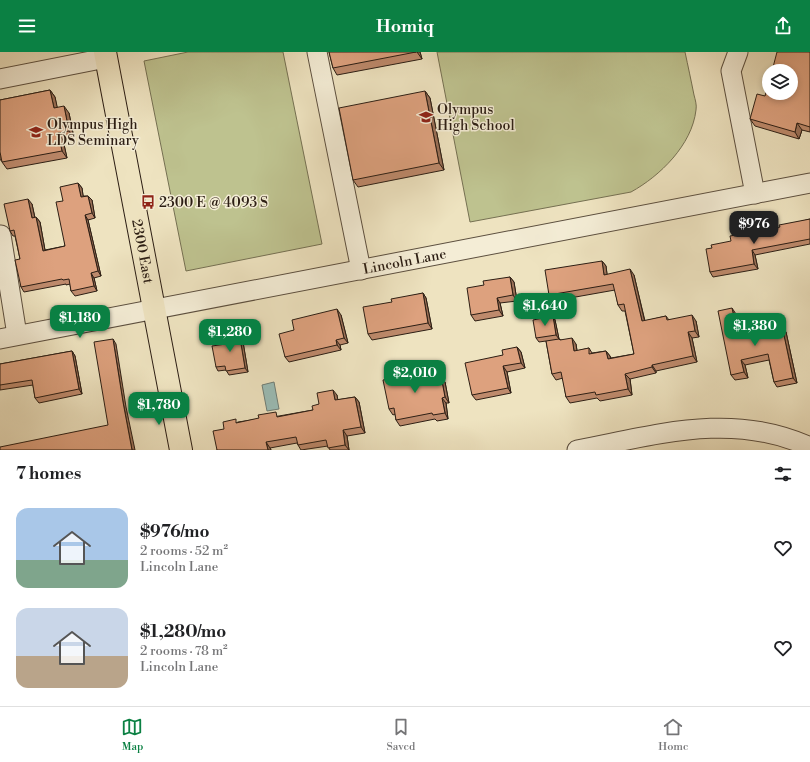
<!DOCTYPE html>
<meta charset="utf-8">
<style>
:root{--surface:#fff;--page:#f6f6f6;--text:#202124;--muted:#757577;--line:#e0e0e0;--accent:#0b8043}
body{margin:0;font-family:"Libre Bodoni",serif;background:var(--page);color:var(--text);height:100vh;display:flex;flex-direction:column;font-size:15px;white-space:nowrap}
*{box-sizing:border-box;margin:0}
p{font-size:13px;color:var(--muted)}
.icon{flex:none;width:22px;height:22px;fill:none;stroke:currentColor;stroke-width:2;stroke-linecap:round;stroke-linejoin:round}
.map{position:relative;height:398px;overflow:hidden}
.sheet{display:flex;flex-direction:column;background:var(--surface);flex:1}
.sheet>*{flex:none}
.buttons{position:absolute;left:762px;top:12px;display:grid;gap:8px}
.buttons a{display:grid;place-items:center;width:36px;height:36px;border-radius:50%;background:var(--surface);box-shadow:0 2px 6px #0003;font-size:20px}
.price{position:absolute;translate:-50% -34px;padding:0 9px;border-radius:8px;background:var(--accent);color:#fff;font-size:13px;line-height:26px;filter:drop-shadow(0 1px 2px #0008)}
.price::after{content:'';position:absolute;left:50%;top:24px;width:12px;height:9px;margin-left:-6px;background:inherit;clip-path:polygon(0 0,100% 0,50% 100%)}
.price.active{background:#222;color:#fff}
ul{padding:0;list-style:none}
li{display:flex;align-items:center;gap:12px;height:100px;padding:0 16px}
li span{display:grid;place-items:center;flex:none;width:112px;height:80px;border-radius:12px;color:#555}
li>.icon{margin-inline-start:auto}
span .icon{width:48px;height:48px;fill:#fffc;stroke-width:1}
li b{font-size:17px}
h2{display:flex;justify-content:space-between;align-items:center;height:48px;padding:0 16px;font-size:17px}
header{display:flex;justify-content:space-between;align-items:center;height:52px;padding:0 16px;background:var(--accent);color:#fff;font-size:18px;font-weight:600}
.tab-bar{display:flex;justify-content:space-around;align-items:center;height:56px;border-top:1px solid var(--line);background:var(--surface);font-size:11px;color:var(--muted)}
.tab-bar a{display:grid;justify-items:center;gap:2px}
.tab-bar .active{color:var(--accent)}
.map>svg:first-child{display:block}
.green{fill:#bec28f;stroke:#757052}
.water{fill:#9abdb7;stroke:#6e7d76}
.lines{fill:none;stroke-linecap:round;stroke-linejoin:round}
.minor-casing{stroke:#5c4f3f;stroke-width:21}
.major-casing{stroke:#2c1e14;stroke-width:24}
.minor{stroke:#f4edd6;stroke-width:19}
.major{stroke:#eee3c0;stroke-width:22}
.wall{fill:#be8a6c;stroke:#2c1e14}
.shaded-wall{fill:#9b7158;stroke:#2c1e14}
.building{fill:#dda17e;stroke:#2c1e14}
.labels{text-anchor:middle;stroke-width:3;stroke-linejoin:round;paint-order:stroke}
.poi-label{font-size:14px;fill:#2c1e14;stroke:#f4edd6;text-anchor:start}
.street-label{font-size:14px;fill:#2c1e14;stroke:#f4edd6}
</style>
<header><svg class="icon" aria-label="menu" viewBox="0 0 24 24"><path d="M4 6h16M4 12h16M4 18h16"/></svg>Homiq<svg class="icon" aria-label="share" viewBox="0 0 24 24"><path d="M12 15V3M7 8l5-5 5 5M5 13v7h14v-7"/></svg></header>
<div class="map">
<svg width="810" height="398" viewBox="0 0 810 398">
<rect width="100%" height="100%" fill="#eee3c0"/>
<filter id="stains"><feTurbulence type="fractalNoise" baseFrequency=".005" numOctaves="4"/><feColorMatrix values="0 0 0 0 .2 0 0 0 0 .09 0 0 0 0 .02 0 0 0 .5 -.17"/></filter>
<radialGradient id="worn" r=".72"><stop offset=".6" stop-color="#630" stop-opacity="0"/><stop offset="1" stop-color="#630" stop-opacity=".3"/></radialGradient>
<path class="green" d="M 188,0 L 283,0 L 322,192 L 186,219 L 144,9 Z
M 437,0 L 685,0 C 688,14 691,28 694,43 C 695,47 697,53 696,58 C 692,93 660,124 631,140 L 470,170 Z"/>
<path class="water" d="M 274,330 L 279,357 L 267,359 L 262,333 Z"/>
<g class="lines">
<defs>
<g id="minor">
<path d="M 317,0 L 361,218"/>
<path d="M 738,0 L 731,19 L 755,142"/>
<path d="M 0,27 L 106,6"/>
<path d="M 1,183 L 17,283"/>
<path id="s1" d="M 0,287 L 810,131"/>
<path d="M 577,398 C 657,383 732,359 810,395"/>
</g>
<g id="major">
<path id="s2" d="M 105,0 L 181,398"/>
</g>
</defs>
<use href="#minor" class="minor-casing"/>
<use href="#major" class="major-casing"/>
<use href="#minor" class="minor"/>
<use href="#major" class="major"/>
</g>
<path class="wall" d="M 329,0 L 420,0 L 422,7 L 337,23 L 333,16 Z
M 810,0 L 810,80 L 802,78 L 799,87 L 755,74 L 750,67 L 765,44 Z
M 50,38 L 55,45 L 57,56 L 69,61 L 74,86 L 63,88 L 67,106 L 7,117 L 2,110 L 2,108 L 0,108 L 0,48 Z
M 425,39 L 430,46 L 444,118 L 358,135 L 353,128 Z
M 78,131 L 82,136 L 83,144 L 88,144 L 92,148 L 95,166 L 88,168 L 101,224 L 94,226 L 97,239 L 75,244 L 71,239 L 70,232 L 66,233 L 66,232 L 24,240 L 21,235 L 20,207 L 15,184 L 13,184 L 10,179 L 32,152 L 35,166 L 36,165 L 40,170 L 45,198 L 65,194 L 63,149 Z
M 810,167 L 810,192 L 755,203 L 758,217 L 713,225 L 710,220 L 712,196 L 780,175 Z
M 602,209 L 606,214 L 607,223 L 634,223 L 645,269 L 666,264 L 669,268 L 696,269 L 699,285 L 692,286 L 697,310 L 656,319 L 656,321 L 630,327 L 632,343 L 600,349 L 597,346 L 570,351 L 566,345 L 563,326 L 556,328 L 552,322 L 546,289 L 539,290 L 536,286 L 553,264 L 555,268 L 559,287 L 561,288 L 576,292 L 577,299 L 589,296 L 592,301 L 606,299 L 610,304 L 611,306 L 634,302 L 625,259 L 622,259 L 618,253 L 615,238 L 553,249 L 549,243 Z
M 510,225 L 514,230 L 517,249 L 500,251 L 503,264 L 475,269 L 471,263 L 484,233 Z
M 423,241 L 426,246 L 432,277 L 372,288 L 368,282 L 392,250 Z
M 736,262 L 741,283 L 786,280 L 797,331 L 777,335 L 774,330 L 769,308 L 745,313 L 748,326 L 735,328 L 731,323 Z
M 341,263 L 348,291 L 340,293 L 341,298 L 289,310 L 285,305 L 294,278 Z
M 239,280 L 242,284 L 248,320 L 229,323 L 226,318 L 218,319 L 216,315 L 226,292 Z
M 517,295 L 521,300 L 525,316 L 507,320 L 511,341 L 476,348 L 472,343 L 503,303 Z
M 72,299 L 75,304 L 82,342 L 39,351 L 35,346 L 33,333 L 0,338 L 0,312 Z
M 432,320 L 433,326 L 445,330 L 449,351 L 446,351 L 448,367 L 437,369 L 435,367 L 400,374 L 396,368 L 395,362 L 393,363 L 389,357 Z
M 337,343 L 337,348 L 355,345 L 359,350 L 365,381 L 347,384 L 349,398 L 330,398 L 328,394 L 301,398 L 298,393 L 297,391 L 270,396 L 271,398 L 217,398 L 224,377 L 238,370 L 279,364 L 313,358 L 319,352 Z"/>
<path class="shaded-wall" d="M 417,0 L 420,0 L 422,7 Z
M 50,38 L 55,45 L 59,63 L 54,56 Z
M 425,39 L 430,46 L 444,118 L 439,111 Z
M 64,54 L 69,61 L 74,86 L 69,79 Z
M 797,71 L 802,78 L 799,87 L 795,80 Z
M 58,81 L 63,88 L 67,106 L 62,99 Z
M 78,131 L 82,136 L 84,150 L 81,145 Z
M 88,144 L 92,148 L 95,166 L 92,161 Z
M 28,147 L 32,152 L 36,171 L 32,166 Z
M 85,163 L 88,168 L 101,224 L 98,219 Z
M 36,165 L 40,170 L 46,204 L 43,199 Z
M 752,198 L 755,203 L 758,217 L 754,212 Z
M 602,209 L 606,214 L 608,229 L 604,223 Z
M 630,217 L 634,223 L 646,275 L 642,269 Z
M 91,221 L 94,226 L 97,239 L 94,234 Z
M 510,225 L 514,230 L 517,249 L 513,243 Z
M 423,241 L 426,246 L 432,277 L 428,271 Z
M 497,246 L 500,251 L 503,264 L 499,258 Z
M 732,256 L 736,262 L 742,289 L 738,284 Z
M 337,257 L 341,263 L 348,291 L 344,286 Z
M 692,263 L 696,269 L 699,285 L 695,279 Z
M 553,264 L 555,268 L 559,287 L 556,283 Z
M 782,274 L 786,280 L 797,331 L 793,326 Z
M 239,280 L 242,284 L 248,320 L 245,316 Z
M 688,280 L 692,286 L 697,310 L 693,304 Z
M 572,286 L 576,292 L 578,305 L 574,299 Z
M 113,287 L 116,292 L 126,355 L 135,398 L 132,398 L 123,350 Z
M 336,288 L 340,293 L 341,298 L 337,293 Z
M 517,295 L 521,300 L 525,316 L 521,311 Z
M 72,299 L 75,304 L 82,342 L 79,337 Z
M 606,299 L 610,304 L 612,313 L 608,307 Z
M 741,308 L 745,313 L 748,326 L 744,320 Z
M 652,313 L 656,319 L 656,321 L 652,315 Z
M 503,314 L 507,320 L 511,341 L 508,336 Z
M 428,315 L 432,320 L 434,332 L 431,326 Z
M 625,322 L 630,327 L 632,343 L 628,337 Z
M 441,324 L 445,330 L 449,351 L 445,345 Z
M 333,338 L 337,343 L 339,354 L 335,348 Z
M 355,345 L 359,350 L 365,381 L 361,375 Z
M 442,346 L 446,351 L 448,367 L 445,361 Z
M 343,378 L 347,384 L 349,398 L 345,393 Z
M 266,390 L 270,396 L 271,398 L 268,398 Z"/>
<path class="building" d="M 329,0 L 416,0 L 333,16 Z
M 777,0 L 810,0 L 810,75 L 797,71 L 795,80 L 750,67 L 757,42 L 765,44 L 769,29 L 769,41 L 791,41 L 791,19 L 772,19 Z
M 50,38 L 54,56 L 64,54 L 69,79 L 58,81 L 62,99 L 2,110 L 0,100 L 0,48 Z
M 425,39 L 439,111 L 353,128 L 339,56 Z
M 78,131 L 81,145 L 88,144 L 92,161 L 85,163 L 98,219 L 91,221 L 94,234 L 71,239 L 69,227 L 63,228 L 62,227 L 21,235 L 15,208 L 20,207 L 17,192 L 14,178 L 10,179 L 4,152 L 28,147 L 32,166 L 36,165 L 43,199 L 65,194 L 56,150 L 63,149 L 60,135 Z
M 810,167 L 810,187 L 752,198 L 754,212 L 710,220 L 706,197 L 712,196 L 711,193 L 731,189 L 730,184 L 780,175 L 779,173 Z
M 602,209 L 604,223 L 630,217 L 642,269 L 666,264 L 667,268 L 692,263 L 695,279 L 688,280 L 693,304 L 652,313 L 652,315 L 625,322 L 628,337 L 596,343 L 595,340 L 566,345 L 561,320 L 552,322 L 546,289 L 559,287 L 560,288 L 572,286 L 574,299 L 589,296 L 589,302 L 606,299 L 608,307 L 634,302 L 624,252 L 618,253 L 613,232 L 549,243 L 545,218 Z
M 510,225 L 513,243 L 497,246 L 499,258 L 471,263 L 467,236 L 484,233 L 483,229 Z
M 423,241 L 428,271 L 368,282 L 363,255 L 392,250 L 391,247 Z
M 732,256 L 738,284 L 782,274 L 793,326 L 774,330 L 768,302 L 741,308 L 744,320 L 731,323 L 718,259 Z
M 337,257 L 344,286 L 336,288 L 337,293 L 285,305 L 279,282 L 294,278 L 292,268 Z
M 553,264 L 556,283 L 536,286 L 533,268 Z
M 239,280 L 245,316 L 226,319 L 225,314 L 216,315 L 212,294 L 226,292 L 224,283 Z
M 113,287 L 123,350 L 132,398 L 0,398 L 0,395 L 108,373 L 94,290 Z
M 517,295 L 521,311 L 503,314 L 508,336 L 472,343 L 465,311 L 503,303 L 502,298 Z
M 72,299 L 79,337 L 35,346 L 32,328 L 0,333 L 0,312 Z
M 428,315 L 431,326 L 441,324 L 445,345 L 442,346 L 445,361 L 433,363 L 432,361 L 396,368 L 394,356 L 389,357 L 383,328 L 403,324 L 402,319 Z
M 333,338 L 335,348 L 355,345 L 361,375 L 343,378 L 345,393 L 328,396 L 326,388 L 298,393 L 296,385 L 266,390 L 268,398 L 217,398 L 213,379 L 224,377 L 223,370 L 236,367 L 236,371 L 259,366 L 258,363 L 276,360 L 277,365 L 313,358 L 312,354 L 319,352 L 317,341 Z"/>
<defs>
<symbol id="school-bare" viewBox="-9 -9 18 18"><path d="M0-5L7-2L0 1L-7-2ZM-4 1L0 2.5L4 1V4Q0 6-4 4Z" fill="#8f2418" stroke="#f4edd6" stroke-width="2.5" paint-order="stroke"/></symbol>
<symbol id="bus-bare" viewBox="-9 -9 18 18"><path d="M-5-6H5V4H4V6H2V4H-2V6H-4V4H-5ZM-3.5-4V0h7V-4ZM-3.5 1.2v1.5H-2V1.2ZM2 1.2v1.5H3.5V1.2Z" fill="#8f2418" stroke="#f4edd6" stroke-width="2.5" paint-order="stroke"/></symbol>
</defs>
<g fill-rule="evenodd">
<use href="#school-bare" x="416" y="55" width="20" height="20"/>
<use href="#school-bare" x="26" y="70" width="20" height="20"/>
<use href="#bus-bare" x="138" y="140" width="20" height="20"/>
</g>
<g class="labels">
<g class="poi-label">
<text x="437" y="62">Olympus<tspan x="437" dy="16">High School</tspan></text>
<text x="47" y="77">Olympus High<tspan x="47" dy="16">LDS Seminary</tspan></text>
<text x="159" y="155">2300 E @ 4093 S</text>
</g>
<g class="street-label">
<text dy="5" stroke="none"><textPath href="#s2" startOffset="203">2300 East</textPath></text>
<text dy="5" stroke="none"><textPath href="#s1" startOffset="412">Lincoln Lane</textPath></text>
</g>
</g>
<rect width="100%" height="100%" filter="url(#stains)"/>
<rect width="100%" height="100%" fill="url(#worn)"/>
</svg>
<div class="buttons">
<a><svg class="icon" aria-label="layers" viewBox="0 0 24 24"><path d="M12 4l9 5-9 5-9-5zM3 14l9 5 9-5"/></svg></a>
</div>
<b class="price active" style="left:754px;top:193px">$976</b>
<b class="price" style="left:545px;top:275px">$1,640</b>
<b class="price" style="left:80px;top:287px">$1,180</b>
<b class="price" style="left:755px;top:295px">$1,380</b>
<b class="price" style="left:230px;top:301px">$1,280</b>
<b class="price" style="left:415px;top:342px">$2,010</b>
<b class="price" style="left:159px;top:374px">$1,780</b>
</div>
<section class="sheet">
<h2>7 homes<svg class="icon" aria-label="filters" viewBox="0 0 24 24"><path d="M4 7h16M4 17h16"/><circle cx="9" cy="7" r="2"/><circle cx="15" cy="17" r="2"/></svg></h2>
<ul>
<li><span style="background:linear-gradient(#a9c7e8 65%,#7fa58c 0)"><svg class="icon" aria-label="home" viewBox="0 0 24 24"><path d="M3 11l9-7 9 7M6 9v11h12V9"/></svg></span><div><b>$976/mo</b><p>2 rooms · 52 m²</p><p>Lincoln Lane</p></div><svg class="icon" aria-label="heart" viewBox="0 0 24 24"><path d="M12 20l-8-8c-3-5 5-10 8-4 3-6 11-1 8 4z"/></svg></li>
<li><span style="background:linear-gradient(#c9d6e8 60%,#b9a48a 0)"><svg class="icon" aria-label="home" viewBox="0 0 24 24"><path d="M3 11l9-7 9 7M6 9v11h12V9"/></svg></span><div><b>$1,280/mo</b><p>2 rooms · 78 m²</p><p>Lincoln Lane</p></div><svg class="icon" aria-label="heart" viewBox="0 0 24 24"><path d="M12 20l-8-8c-3-5 5-10 8-4 3-6 11-1 8 4z"/></svg></li>
</ul>
</section>
<nav class="tab-bar">
<a class="active"><svg class="icon" aria-label="map" viewBox="0 0 24 24"><path d="M3 6l6-2 6 2 6-2v14l-6 2-6-2-6 2zM9 4v14M15 6v14"/></svg>Map</a>
<a><svg class="icon" aria-label="saved" viewBox="0 0 24 24"><path d="M7 4h10v16l-5-4-5 4z"/></svg>Saved</a>
<a><svg class="icon" aria-label="home" viewBox="0 0 24 24"><path d="M3 11l9-7 9 7M6 9v11h12V9"/></svg>Home</a>
</nav>
